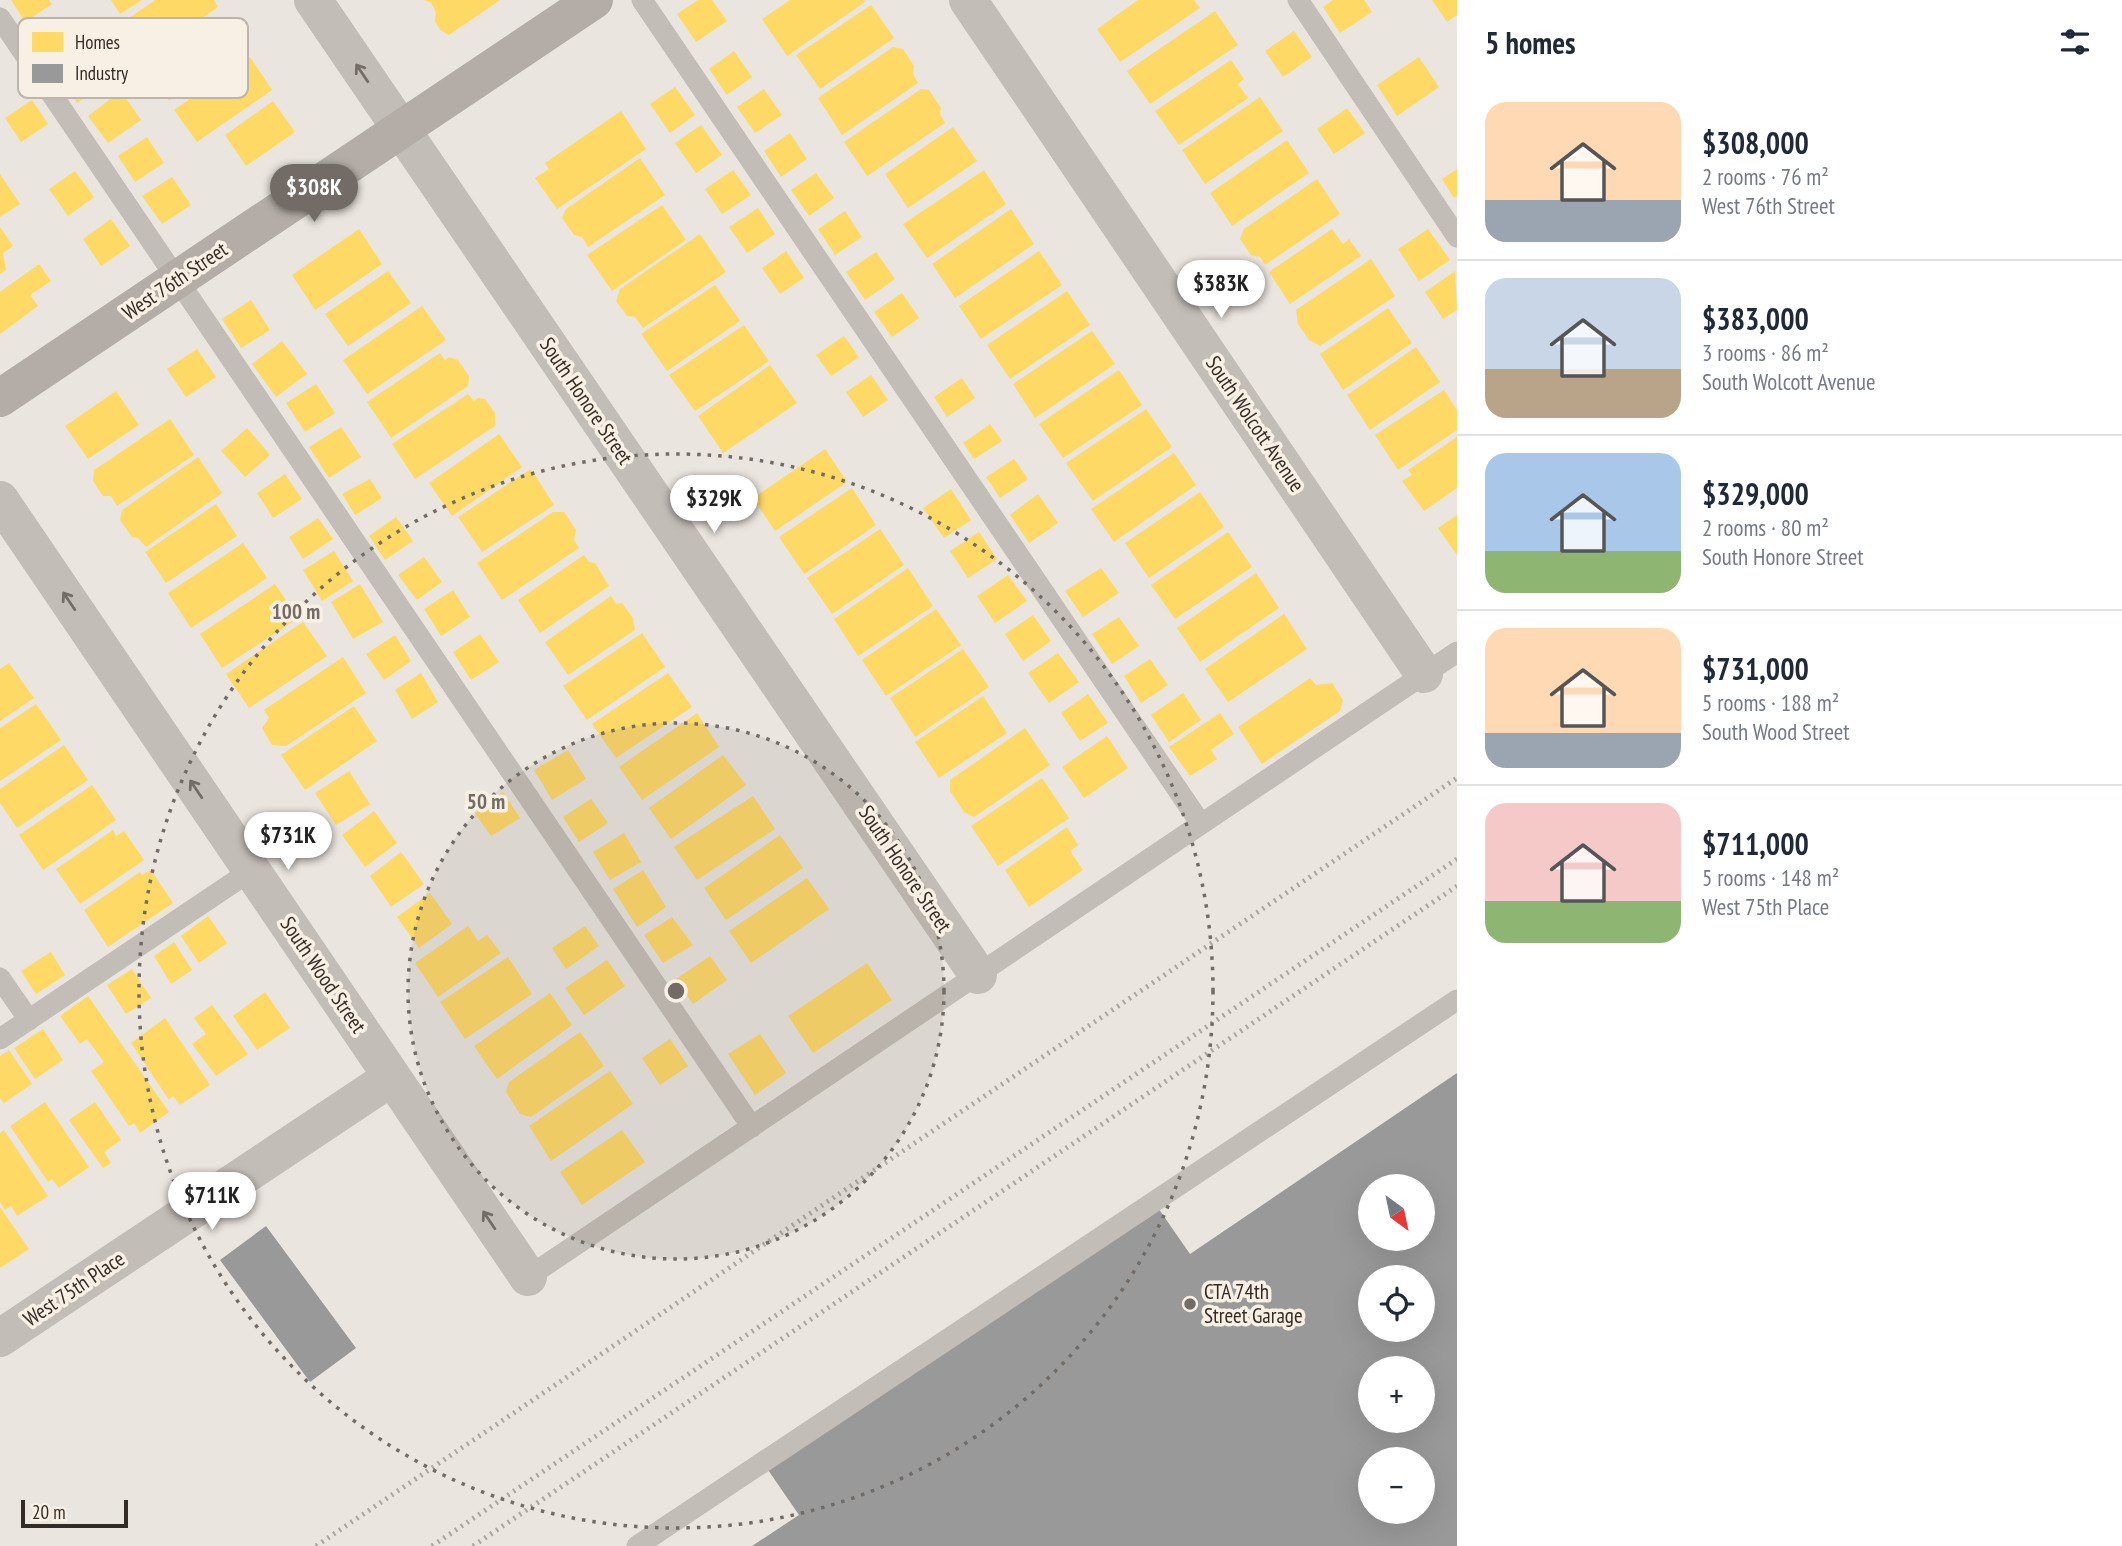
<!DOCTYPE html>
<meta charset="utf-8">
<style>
:root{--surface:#fff;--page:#f2f2f3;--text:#1f2937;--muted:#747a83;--line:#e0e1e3;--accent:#736c66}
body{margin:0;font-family:"PT Sans Narrow",sans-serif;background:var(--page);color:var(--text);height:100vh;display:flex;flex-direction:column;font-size:26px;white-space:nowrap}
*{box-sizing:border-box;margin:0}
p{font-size:23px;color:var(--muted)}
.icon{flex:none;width:38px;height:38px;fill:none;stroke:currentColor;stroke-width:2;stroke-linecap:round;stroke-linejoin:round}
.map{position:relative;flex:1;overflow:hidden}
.panel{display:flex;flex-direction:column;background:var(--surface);width:665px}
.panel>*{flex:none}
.needle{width:46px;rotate:147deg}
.fabs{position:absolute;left:1358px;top:1174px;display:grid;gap:14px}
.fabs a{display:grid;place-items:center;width:77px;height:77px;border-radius:50%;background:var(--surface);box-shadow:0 7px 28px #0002;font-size:35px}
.scale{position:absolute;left:21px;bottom:18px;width:107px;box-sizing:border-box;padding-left:7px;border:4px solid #332b26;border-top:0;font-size:19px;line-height:24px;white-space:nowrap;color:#332b26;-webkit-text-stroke:5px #f8f0e4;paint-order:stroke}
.price{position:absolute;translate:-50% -60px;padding:0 16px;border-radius:24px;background:#fff;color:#222;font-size:23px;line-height:46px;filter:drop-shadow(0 2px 4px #0008)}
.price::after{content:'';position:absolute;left:50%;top:42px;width:21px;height:16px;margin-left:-10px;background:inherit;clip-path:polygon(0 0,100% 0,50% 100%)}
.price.active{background:var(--accent);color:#fff}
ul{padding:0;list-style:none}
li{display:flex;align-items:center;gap:21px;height:175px;padding:0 28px}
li+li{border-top:2px solid var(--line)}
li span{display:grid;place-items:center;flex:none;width:196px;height:140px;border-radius:21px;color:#555}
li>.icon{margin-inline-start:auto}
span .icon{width:84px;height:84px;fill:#fffc;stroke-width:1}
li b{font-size:30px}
h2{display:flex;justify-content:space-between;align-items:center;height:84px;padding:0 28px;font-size:30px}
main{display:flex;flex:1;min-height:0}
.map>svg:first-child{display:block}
.homes{fill:#ffd966}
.industry{fill:#999;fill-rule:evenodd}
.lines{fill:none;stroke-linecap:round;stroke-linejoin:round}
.lane{stroke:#c3bdb7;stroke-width:21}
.street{stroke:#c3bdb7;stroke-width:38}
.secondary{stroke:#b4ada7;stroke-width:38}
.rail{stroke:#aba6a1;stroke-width:5;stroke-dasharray:2 5;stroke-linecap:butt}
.oneway{stroke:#746d67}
.ring{fill:none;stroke:#736c66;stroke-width:3.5;stroke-dasharray:3.5 7}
.poi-dot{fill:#736c66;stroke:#f8f0e4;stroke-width:2.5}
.labels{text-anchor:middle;stroke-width:7;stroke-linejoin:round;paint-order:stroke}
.street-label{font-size:21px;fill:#332b26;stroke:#f8f0e4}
.poi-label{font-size:21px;fill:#332b26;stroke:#f8f0e4;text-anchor:start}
.key{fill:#f8f0e4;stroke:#bdb5ab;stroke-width:2}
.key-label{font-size:19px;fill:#332b26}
.centre{fill:#736c66;stroke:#f8f0e4;stroke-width:3.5}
.ring-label{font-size:21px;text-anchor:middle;font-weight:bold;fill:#736c66;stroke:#f8f0e4;stroke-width:7;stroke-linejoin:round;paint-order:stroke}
</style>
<main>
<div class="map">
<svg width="1457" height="1546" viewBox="0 0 1457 1546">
<rect width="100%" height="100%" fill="#eae5de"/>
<path class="homes" d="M 11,0 L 49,0 L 52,4 L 25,22 Z
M 111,0 L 142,0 L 120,14 Z
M 155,0 L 214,0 L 218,7 L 136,64 L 112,30 Z
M 424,0 L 500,0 L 449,35 L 440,30 L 435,21 L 436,12 L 431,3 Z
M 698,0 L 712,0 L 727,21 L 696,42 L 677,14 Z
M 790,0 L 863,0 L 865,2 L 787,56 L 762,19 Z
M 1138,0 L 1194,0 L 1200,8 L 1120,62 L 1097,29 Z
M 1333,0 L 1364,0 L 1372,12 L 1340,33 L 1323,7 Z
M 1432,0 L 1457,0 L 1457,15 L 1447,22 Z
M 871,5 L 894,38 L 820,89 L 796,55 Z
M 1215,11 L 1238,45 L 1150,104 L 1127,71 Z
M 222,17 L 246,50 L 169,101 L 147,68 Z
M 1294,31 L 1312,57 L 1283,77 L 1265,51 Z
M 893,47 L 903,49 L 914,66 L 913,74 L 918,83 L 842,135 L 818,98 Z
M 734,51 L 752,77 L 727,95 L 709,69 Z
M 250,57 L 272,90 L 197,142 L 174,110 Z
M 1419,57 L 1439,87 L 1397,116 L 1377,85 Z
M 91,58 L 107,84 L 77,103 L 61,79 Z
M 1231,60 L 1244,79 L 1238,84 L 1248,98 L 1179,145 L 1155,111 Z
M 675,87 L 695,115 L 670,133 L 650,104 Z
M 764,89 L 782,115 L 755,133 L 737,107 Z
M 921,89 L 929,90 L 941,108 L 940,114 L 945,123 L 867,176 L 844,142 Z
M 121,91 L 141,120 L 108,143 L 88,116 Z
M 1260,97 L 1283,131 L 1205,184 L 1182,150 Z
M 32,100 L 48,124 L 21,142 L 5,118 Z
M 273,101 L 295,132 L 246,166 L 225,135 Z
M 1347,108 L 1365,133 L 1334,154 L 1317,129 Z
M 621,111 L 646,149 L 557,209 L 535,178 L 549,169 L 545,163 Z
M 701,125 L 722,155 L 696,173 L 675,143 Z
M 953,127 L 977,161 L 908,208 L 885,174 Z
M 790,133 L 807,159 L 781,177 L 764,151 Z
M 147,137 L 164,163 L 135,182 L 118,156 Z
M 1287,140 L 1309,173 L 1232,226 L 1210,193 Z
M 640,158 L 665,195 L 588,247 L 582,237 L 574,235 L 562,218 L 566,209 Z
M 1457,169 L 1457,196 L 1454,198 L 1442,179 Z
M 733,170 L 751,195 L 722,214 L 705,189 Z
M 984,170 L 1006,204 L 927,258 L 903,224 Z
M 75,171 L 94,197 L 68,216 L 49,189 Z
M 816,173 L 834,198 L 809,216 L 791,190 Z
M 0,174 L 20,204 L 0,217 Z
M 172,177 L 191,205 L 162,224 L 142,196 Z
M 1317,179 L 1340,214 L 1265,265 L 1260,257 L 1251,255 L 1240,239 L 1244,229 Z
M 662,205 L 686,240 L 612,291 L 587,255 Z
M 758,208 L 775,234 L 747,253 L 729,227 Z
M 1011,209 L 1034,244 L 955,298 L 932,264 Z
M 845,211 L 862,237 L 835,255 L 818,229 Z
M 111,219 L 130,246 L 101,266 L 83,239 Z
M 0,227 L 13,246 L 3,253 L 6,270 L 0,274 Z
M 359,229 L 382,264 L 315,310 L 292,275 Z
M 1332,229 L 1343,244 L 1349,239 L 1361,256 L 1290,304 L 1269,272 Z
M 1428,229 L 1450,260 L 1419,281 L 1398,249 Z
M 700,234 L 726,272 L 643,328 L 635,317 L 627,316 L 616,301 L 620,289 Z
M 786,251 L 804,278 L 780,294 L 762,268 Z
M 1039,251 L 1062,285 L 981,339 L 959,306 Z
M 876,252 L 895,279 L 865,300 L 846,272 Z
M 1371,259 L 1395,296 L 1320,346 L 1309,340 L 1298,324 L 1296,310 Z
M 39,264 L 51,281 L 30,295 L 38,306 L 0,334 L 0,292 Z
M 388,271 L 411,303 L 348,346 L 325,314 Z
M 1455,271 L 1457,310 L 1443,319 L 1425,292 Z
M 715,285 L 740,321 L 667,371 L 641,334 Z
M 1067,291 L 1090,325 L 1010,379 L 987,345 Z
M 902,293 L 919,318 L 892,337 L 874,312 Z
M 251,300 L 270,330 L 241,348 L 222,319 Z
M 422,306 L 446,340 L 367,394 L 343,360 Z
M 1388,308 L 1412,343 L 1343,390 L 1320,354 Z
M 744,325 L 769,361 L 695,411 L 669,375 Z
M 1092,331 L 1115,364 L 1035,418 L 1013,384 Z
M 844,336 L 859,357 L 831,376 L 816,355 Z
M 282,341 L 307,374 L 276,397 L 252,364 Z
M 1416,347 L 1440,382 L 1370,430 L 1347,395 Z
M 197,349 L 216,377 L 186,397 L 167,369 Z
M 440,353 L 445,360 L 449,357 L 458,360 L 469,376 L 468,386 L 391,438 L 367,402 Z
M 770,365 L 797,403 L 723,453 L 698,416 Z
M 1119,370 L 1142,405 L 1063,458 L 1039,424 Z
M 871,375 L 888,400 L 863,417 L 846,392 Z
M 962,378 L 975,398 L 947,417 L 934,397 Z
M 316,384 L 335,413 L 305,432 L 286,403 Z
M 1444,390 L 1457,410 L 1457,430 L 1398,470 L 1375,435 Z
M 116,391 L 139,425 L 88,459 L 65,426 Z
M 468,394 L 474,401 L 478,398 L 485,399 L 495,413 L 495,426 L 415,479 L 392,444 Z
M 1146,409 L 1172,447 L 1093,501 L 1066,463 Z
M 170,419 L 194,455 L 117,506 L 111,496 L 103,496 L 93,481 L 94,470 Z
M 990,424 L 1002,441 L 974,459 L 963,443 Z
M 341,427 L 361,457 L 329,478 L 309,447 Z
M 247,428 L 270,455 L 245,477 L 221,451 Z
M 499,434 L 522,467 L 452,516 L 429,483 Z
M 1457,437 L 1457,488 L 1424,511 L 1402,481 L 1412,475 L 1408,470 Z
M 825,449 L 847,482 L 775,531 L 753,498 Z
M 1174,453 L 1196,485 L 1114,542 L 1091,509 Z
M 198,457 L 222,493 L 146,547 L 138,538 L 132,537 L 120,520 L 122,510 Z
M 1014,459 L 1028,479 L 1000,498 L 986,477 Z
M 531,469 L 554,505 L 482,552 L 458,517 Z
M 285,474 L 302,499 L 273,518 L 257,493 Z
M 370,479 L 382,498 L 355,515 L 342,494 Z
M 852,488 L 876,525 L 804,574 L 779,537 Z
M 951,489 L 971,520 L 944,538 L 923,508 Z
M 1200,492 L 1224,527 L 1149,578 L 1125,543 Z
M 1038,494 L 1058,523 L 1029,543 L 1010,515 Z
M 216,504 L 237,536 L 166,583 L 145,552 Z
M 553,512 L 564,512 L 576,530 L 574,540 L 579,548 L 502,600 L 477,563 Z
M 1457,515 L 1457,555 L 1438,528 Z
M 396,517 L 413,541 L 385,560 L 369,536 Z
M 318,518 L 333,539 L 303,559 L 289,537 Z
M 880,529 L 904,565 L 832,614 L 807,578 Z
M 979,532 L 997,559 L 968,578 L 950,551 Z
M 1228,532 L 1252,567 L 1175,619 L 1151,585 Z
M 243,543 L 267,578 L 191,628 L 168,593 Z
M 334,551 L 353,581 L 322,601 L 303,570 Z
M 584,555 L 589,562 L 595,563 L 609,586 L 540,633 L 518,600 Z
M 424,557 L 442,582 L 417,600 L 398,575 Z
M 908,568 L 933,606 L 858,656 L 834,619 Z
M 1101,568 L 1119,593 L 1083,617 L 1065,591 Z
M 1256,573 L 1279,608 L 1200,662 L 1177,628 Z
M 1008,575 L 1027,601 L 995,623 L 977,596 Z
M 275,584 L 298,618 L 222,668 L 200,634 Z
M 360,584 L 383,622 L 353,639 L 331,602 Z
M 453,590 L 470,617 L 441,636 L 424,609 Z
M 611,596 L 616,604 L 622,603 L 633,618 L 635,630 L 568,675 L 545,642 Z
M 936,609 L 961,645 L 886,696 L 862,660 Z
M 1284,614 L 1307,649 L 1228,702 L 1205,669 Z
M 1033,615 L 1051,641 L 1023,661 L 1005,634 Z
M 1119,617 L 1139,646 L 1112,664 L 1092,634 Z
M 303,622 L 327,656 L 249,708 L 226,674 Z
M 642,633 L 665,667 L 587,720 L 563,686 Z
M 480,634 L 499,662 L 471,680 L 453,652 Z
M 395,635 L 411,661 L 384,680 L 366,654 Z
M 963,649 L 989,687 L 915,737 L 890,698 Z
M 1058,653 L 1079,682 L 1049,703 L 1028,673 Z
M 343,657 L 366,693 L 286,746 L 272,745 L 262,728 L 269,718 L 264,710 Z
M 1150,659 L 1168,685 L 1141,703 L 1124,676 Z
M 9,663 L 34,698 L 0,721 L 0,669 Z
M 421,673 L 438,702 L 412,719 L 395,690 Z
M 668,673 L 692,707 L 616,758 L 592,724 Z
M 1310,678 L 1316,685 L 1332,683 L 1343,700 L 1340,711 L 1262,764 L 1238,727 Z
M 1183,693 L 1201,720 L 1169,742 L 1151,715 Z
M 1088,694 L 1108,723 L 1080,741 L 1061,713 Z
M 983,696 L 1007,733 L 939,778 L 915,742 Z
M 36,704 L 61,740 L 0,781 L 0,728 Z
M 354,706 L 377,741 L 305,790 L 281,755 Z
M 697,713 L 719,747 L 642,800 L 619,767 Z
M 1220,713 L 1234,734 L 1211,750 L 1217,759 L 1190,776 L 1169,747 Z
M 1025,728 L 1050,765 L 974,817 L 964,812 L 950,791 L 950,780 Z
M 1107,736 L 1128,768 L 1084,798 L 1062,767 Z
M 64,745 L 88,780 L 17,828 L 0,803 L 0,789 Z
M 568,750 L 586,779 L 552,800 L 534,770 Z
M 723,755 L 746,785 L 671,839 L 649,808 Z
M 349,771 L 370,804 L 336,825 L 315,793 Z
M 1042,778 L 1069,818 L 998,866 L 971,826 Z
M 92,785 L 116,820 L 43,870 L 19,835 Z
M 503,792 L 520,818 L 491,836 L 474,812 Z
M 753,796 L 775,829 L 697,880 L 674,847 Z
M 591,799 L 608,823 L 579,842 L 563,817 Z
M 374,811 L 397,843 L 365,867 L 342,835 Z
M 1067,827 L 1078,845 L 1070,851 L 1083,870 L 1029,907 L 1005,870 Z
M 113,830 L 116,836 L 124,831 L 144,860 L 80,904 L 56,869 Z
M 624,833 L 641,862 L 610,880 L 593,852 Z
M 780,835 L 803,868 L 726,920 L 704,888 Z
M 401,852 L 424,884 L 391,907 L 370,876 Z
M 151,870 L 173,903 L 108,947 L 84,910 L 140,872 L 142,875 Z
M 643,870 L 666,907 L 637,927 L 613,889 Z
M 807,878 L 829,909 L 751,963 L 729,931 Z
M 430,893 L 452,924 L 419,948 L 397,917 Z
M 208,916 L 227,943 L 199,963 L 181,936 Z
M 672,917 L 693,945 L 663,963 L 644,935 Z
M 468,926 L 478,941 L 487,935 L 501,953 L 438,997 L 415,963 Z
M 585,926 L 599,946 L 566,969 L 552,948 Z
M 174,942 L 192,970 L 171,984 L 154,956 Z
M 51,952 L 65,975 L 36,994 L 21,971 Z
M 710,956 L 727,980 L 693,1004 L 676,979 Z
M 508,957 L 532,994 L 465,1039 L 440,1002 Z
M 607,960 L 625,986 L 584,1015 L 565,988 Z
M 867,963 L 892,1000 L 813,1053 L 788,1016 Z
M 132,969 L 151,998 L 126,1014 L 107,985 Z
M 265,992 L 290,1028 L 257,1050 L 233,1016 Z
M 550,993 L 572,1025 L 497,1079 L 474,1046 Z
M 88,996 L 169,1112 L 140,1133 L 134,1123 L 129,1126 L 91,1071 L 104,1062 L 87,1039 L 80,1044 L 60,1016 Z
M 212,1005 L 248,1054 L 216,1076 L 192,1044 L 206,1034 L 194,1018 Z
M 165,1018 L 210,1085 L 180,1105 L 173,1096 L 169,1100 L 131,1043 Z
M 43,1029 L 63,1060 L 35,1079 L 14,1048 Z
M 580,1032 L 604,1066 L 531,1117 L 520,1114 L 506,1092 L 509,1082 Z
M 760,1034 L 786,1073 L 755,1095 L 728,1054 Z
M 670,1039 L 688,1066 L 660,1085 L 642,1058 Z
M 9,1050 L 32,1084 L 4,1103 L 0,1098 L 0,1056 Z
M 610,1071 L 633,1104 L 551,1161 L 529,1126 Z
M 45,1102 L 89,1167 L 59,1188 L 52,1179 L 48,1182 L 10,1126 Z
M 95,1102 L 121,1140 L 104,1152 L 111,1163 L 103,1168 L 69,1120 Z
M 4,1130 L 48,1196 L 17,1216 L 11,1206 L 5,1210 L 0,1202 L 0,1133 Z
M 622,1130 L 645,1162 L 582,1205 L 560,1172 Z
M 0,1207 L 29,1249 L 0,1268 Z"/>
<path class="industry" d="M 1457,1073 L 1457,1546 L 752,1546 L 799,1515 L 766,1467 L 1156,1205 L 1190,1254 ZM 1370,1186 L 1423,1186 L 1423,1239 L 1370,1239 ZM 1370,1278 L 1423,1278 L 1423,1330 L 1370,1330 ZM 1370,1368 L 1423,1368 L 1423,1421 L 1370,1421 ZM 1370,1460 L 1423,1460 L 1423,1512 L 1370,1512 Z
M 266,1226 L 356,1348 L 310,1382 L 220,1260 Z"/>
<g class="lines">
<path class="lane" d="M 642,0 L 1201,824
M 1298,0 L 1457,237
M 0,18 L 752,1127
M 0,978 L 29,1020
M 0,1039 L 252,870
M 528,1277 L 1457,652
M 637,1546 L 1457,1000"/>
<path class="street" d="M 313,0 L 978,975
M 968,0 L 1424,674
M 0,500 L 528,1277
M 0,1338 L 392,1077"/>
<path class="secondary" d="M 0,398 L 594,0"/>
<path class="rail" d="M 316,1546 L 1457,778
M 432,1546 L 1457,859
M 473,1546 L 1457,886"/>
</g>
<defs><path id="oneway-shaft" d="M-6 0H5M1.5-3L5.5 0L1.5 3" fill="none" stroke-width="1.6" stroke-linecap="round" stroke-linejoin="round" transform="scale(1.75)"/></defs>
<g class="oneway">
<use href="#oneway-shaft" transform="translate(362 73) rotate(-124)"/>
<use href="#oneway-shaft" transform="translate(69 601) rotate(-124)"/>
<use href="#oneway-shaft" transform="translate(196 789) rotate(-124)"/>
<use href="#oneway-shaft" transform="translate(489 1220) rotate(-124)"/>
</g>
<circle cx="676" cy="991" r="268" fill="#736c66" fill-opacity=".12"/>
<g class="ring">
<circle cx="676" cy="991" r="268"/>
<circle cx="676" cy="991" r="537"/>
</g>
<circle class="poi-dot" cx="1190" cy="1304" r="7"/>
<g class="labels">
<g class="street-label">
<text transform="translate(175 281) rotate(-34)" y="7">West 76th Street</text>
<text transform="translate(586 401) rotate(56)" y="7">South Honore Street</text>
<text transform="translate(1255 424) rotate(56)" y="7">South Wolcott Avenue</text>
<text transform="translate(905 869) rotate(56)" y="7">South Honore Street</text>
<text transform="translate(323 975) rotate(56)" y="7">South Wood Street</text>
<text transform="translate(74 1289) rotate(-34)" y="7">West 75th Place</text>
</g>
<g class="poi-label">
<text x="1204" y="1299">CTA 74th<tspan x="1204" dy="24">Street Garage</tspan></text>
</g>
</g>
<rect x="18" y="18" width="230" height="80" rx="10" class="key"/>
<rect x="32" y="32" width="31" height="20" fill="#ffd966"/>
<rect x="32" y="64" width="31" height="19" fill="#999"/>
<g class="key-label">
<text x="75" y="49">Homes</text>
<text x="75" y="80">Industry</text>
</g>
<circle cx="676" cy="991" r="10" class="centre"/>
<g class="ring-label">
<text x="296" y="619">100 m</text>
<text x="486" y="809">50 m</text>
</g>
</svg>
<div class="fabs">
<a><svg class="needle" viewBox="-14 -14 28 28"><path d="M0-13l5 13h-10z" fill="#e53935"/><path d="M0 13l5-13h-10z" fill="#747a83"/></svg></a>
<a><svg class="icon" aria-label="locate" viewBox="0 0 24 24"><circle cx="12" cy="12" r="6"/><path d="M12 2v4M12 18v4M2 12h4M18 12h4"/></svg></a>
<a>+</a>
<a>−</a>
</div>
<div class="scale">20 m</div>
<b class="price active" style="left:314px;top:224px">$308K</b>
<b class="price" style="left:1221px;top:320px">$383K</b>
<b class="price" style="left:714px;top:535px">$329K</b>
<b class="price" style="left:288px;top:872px">$731K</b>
<b class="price" style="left:212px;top:1232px">$711K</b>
</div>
<section class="panel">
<h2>5 homes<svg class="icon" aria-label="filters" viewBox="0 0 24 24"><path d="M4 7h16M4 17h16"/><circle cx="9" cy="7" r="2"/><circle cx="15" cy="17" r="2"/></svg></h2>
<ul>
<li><span style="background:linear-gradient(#ffd9b3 70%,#9aa5b1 0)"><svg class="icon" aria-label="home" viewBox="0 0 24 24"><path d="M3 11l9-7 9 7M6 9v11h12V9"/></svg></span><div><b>$308,000</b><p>2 rooms · 76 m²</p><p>West 76th Street</p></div></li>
<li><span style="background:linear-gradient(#c9d6e8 65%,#b9a48a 0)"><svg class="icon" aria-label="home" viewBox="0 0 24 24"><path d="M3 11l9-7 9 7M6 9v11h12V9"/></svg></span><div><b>$383,000</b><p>3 rooms · 86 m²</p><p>South Wolcott Avenue</p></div></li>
<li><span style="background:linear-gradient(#a9c7e8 70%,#8fb573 0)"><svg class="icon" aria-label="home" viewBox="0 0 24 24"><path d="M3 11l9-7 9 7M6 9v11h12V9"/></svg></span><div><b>$329,000</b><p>2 rooms · 80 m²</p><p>South Honore Street</p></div></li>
<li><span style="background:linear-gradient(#ffd9b3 75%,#9aa5b1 0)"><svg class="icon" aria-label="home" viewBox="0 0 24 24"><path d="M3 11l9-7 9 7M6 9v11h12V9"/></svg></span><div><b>$731,000</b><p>5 rooms · 188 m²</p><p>South Wood Street</p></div></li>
<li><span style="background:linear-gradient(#f6c9c9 70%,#8fb573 0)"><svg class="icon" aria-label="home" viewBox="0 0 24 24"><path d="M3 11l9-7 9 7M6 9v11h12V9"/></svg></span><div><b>$711,000</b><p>5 rooms · 148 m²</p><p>West 75th Place</p></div></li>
</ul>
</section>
</main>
